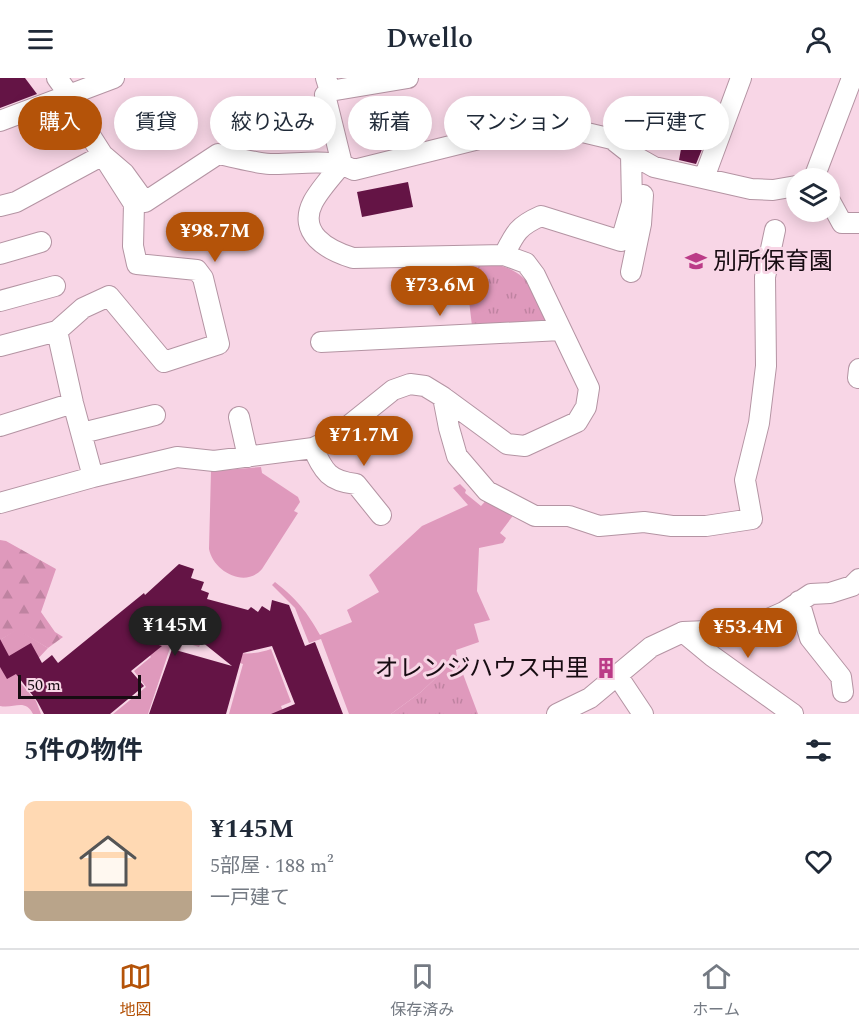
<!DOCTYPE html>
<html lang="ja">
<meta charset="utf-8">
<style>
:root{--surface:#fff;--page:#f2f2f3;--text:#1f2937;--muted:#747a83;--line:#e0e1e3;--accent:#b45309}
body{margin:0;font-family:Spectral,"Noto Sans JP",serif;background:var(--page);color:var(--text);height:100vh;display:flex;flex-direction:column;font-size:22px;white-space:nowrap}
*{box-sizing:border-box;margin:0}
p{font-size:20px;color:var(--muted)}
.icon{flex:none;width:33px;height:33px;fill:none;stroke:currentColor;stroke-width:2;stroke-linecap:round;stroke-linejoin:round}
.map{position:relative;height:636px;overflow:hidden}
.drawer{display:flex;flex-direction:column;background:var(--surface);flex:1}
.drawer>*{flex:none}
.guide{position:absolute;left:18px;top:18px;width:824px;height:54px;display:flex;gap:12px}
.buttons{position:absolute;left:786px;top:90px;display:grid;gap:12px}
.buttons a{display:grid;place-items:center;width:54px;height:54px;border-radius:50%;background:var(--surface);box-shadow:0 3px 15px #0003;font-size:30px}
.scale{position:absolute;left:18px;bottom:15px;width:123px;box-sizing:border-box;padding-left:6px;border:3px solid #170c12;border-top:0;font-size:16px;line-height:21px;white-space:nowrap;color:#170c12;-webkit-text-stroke:4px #f8d6e6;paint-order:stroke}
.price{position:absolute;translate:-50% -51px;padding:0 14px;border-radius:21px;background:var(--accent);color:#fff;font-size:20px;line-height:39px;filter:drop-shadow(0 2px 3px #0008)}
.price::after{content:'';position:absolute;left:50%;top:36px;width:18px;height:14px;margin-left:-9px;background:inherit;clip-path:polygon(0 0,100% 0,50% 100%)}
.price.on{background:#222;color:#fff}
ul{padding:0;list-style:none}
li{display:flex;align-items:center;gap:18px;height:150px;padding:0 24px}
li span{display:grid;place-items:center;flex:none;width:168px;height:120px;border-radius:12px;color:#555}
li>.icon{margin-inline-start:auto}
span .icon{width:72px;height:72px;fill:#fffc;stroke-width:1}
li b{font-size:26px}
h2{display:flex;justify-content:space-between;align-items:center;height:72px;padding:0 24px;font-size:26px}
.chip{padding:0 21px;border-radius:27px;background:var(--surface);box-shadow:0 3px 15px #0003;font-size:21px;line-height:54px}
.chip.on{background:var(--accent);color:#fff}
header{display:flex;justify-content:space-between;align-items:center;height:78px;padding:0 24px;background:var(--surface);font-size:27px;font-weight:600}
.menu{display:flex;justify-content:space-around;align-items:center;height:84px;border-top:2px solid var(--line);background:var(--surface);font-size:16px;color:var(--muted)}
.menu a{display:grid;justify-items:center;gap:3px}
.menu .on{color:var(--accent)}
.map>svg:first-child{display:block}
.grass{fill:#df99bc}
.forest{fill:url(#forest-firs)}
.park{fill:url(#park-tufts)}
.building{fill:#641445}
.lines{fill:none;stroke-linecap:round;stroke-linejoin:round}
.street-casing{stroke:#b494a3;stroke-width:22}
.street{stroke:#fff;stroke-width:20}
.labels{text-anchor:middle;stroke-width:6;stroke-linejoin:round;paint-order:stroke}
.poi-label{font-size:24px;fill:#170c12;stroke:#f8d6e6;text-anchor:start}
</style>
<header><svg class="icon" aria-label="menu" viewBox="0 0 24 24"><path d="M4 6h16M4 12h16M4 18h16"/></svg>Dwello<svg class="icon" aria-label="person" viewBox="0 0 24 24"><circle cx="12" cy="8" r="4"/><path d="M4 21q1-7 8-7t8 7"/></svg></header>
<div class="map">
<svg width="859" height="636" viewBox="0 0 859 636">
<defs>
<pattern id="forest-firs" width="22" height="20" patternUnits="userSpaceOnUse" patternTransform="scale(1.5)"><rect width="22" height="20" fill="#df99bc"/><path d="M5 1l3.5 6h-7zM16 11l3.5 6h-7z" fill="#bf83a1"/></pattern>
<pattern id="park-tufts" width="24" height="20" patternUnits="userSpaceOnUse" patternTransform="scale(1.5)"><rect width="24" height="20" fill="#df99bc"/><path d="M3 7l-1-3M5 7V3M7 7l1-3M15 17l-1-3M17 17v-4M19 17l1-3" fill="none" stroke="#bf83a1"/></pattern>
</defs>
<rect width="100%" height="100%" fill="#f8d6e6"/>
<path class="grass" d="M 261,389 L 262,395 L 298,419 L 300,424 L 294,433 L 298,435 L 262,491 C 245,511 213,493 209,471 L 211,393 Z
M 460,406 L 466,412 L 465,415 L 481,428 L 490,418 L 515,435 L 500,455 L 506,460 L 503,465 L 479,470 L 477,513 L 490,542 L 474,546 L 479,564 L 456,572 L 457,580 L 421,614 L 391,636 L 349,636 L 321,561 L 309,565 L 295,530 L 272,507 L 275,504 C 297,521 307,534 320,557 L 352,544 L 347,532 L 379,514 L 369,497 L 422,448 L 468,427 L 453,410 Z
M 171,541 L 201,565 L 199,569 L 183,564 L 180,573 L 170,570 L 148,636 L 113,636 L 146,609 L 134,593 L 151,579 L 147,574 L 157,565 L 151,558 Z
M 17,551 L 48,570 L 18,602 L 36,623 L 41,636 L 33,636 C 25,620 14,631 0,628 L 0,562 Z
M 271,571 L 291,624 L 281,628 L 284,636 L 229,636 L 243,586 L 227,581 L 229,573 C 245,577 256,576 271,571 Z"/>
<path class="forest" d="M 0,462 L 6,463 L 56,491 L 41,534 L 55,554 L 63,559 L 48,570 L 17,552 L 0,562 Z"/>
<path class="park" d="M 499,187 C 532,197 534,215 547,244 L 472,248 L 465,189 Z
M 457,580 L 478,636 L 391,636 L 421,614 Z"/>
<path class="building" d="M 0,0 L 25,0 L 37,16 L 0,30 Z
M 683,60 L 705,64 L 696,86 L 679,82 Z
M 408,104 L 413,129 L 362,139 L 357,114 Z
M 179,486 L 194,491 L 191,500 L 204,504 L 201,512 L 209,515 L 207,521 L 248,532 L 251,529 L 258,534 L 262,528 L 270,533 L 272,522 L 289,527 L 305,568 L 315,564 L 343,636 L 271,636 L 295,626 L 272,568 L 243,575 L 226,636 L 149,636 L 172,571 L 232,588 L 171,539 L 143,562 L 162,568 L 131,593 L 144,608 L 110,636 L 44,636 L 37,623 L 16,596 L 7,601 L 0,589 L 0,561 L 9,578 L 31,565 L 42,585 L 52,577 L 58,585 L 144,515 L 145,517 Z"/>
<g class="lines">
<defs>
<path id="street" d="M 57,0 L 70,18 L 72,29 L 134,126 L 133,168 L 137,186 L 197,192 L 203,200 L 219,266 L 164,284 L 109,218 L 83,230 L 57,253
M 326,0 L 330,13 L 325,17 L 342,86 C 332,98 320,111 313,124 C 297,155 327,172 353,180 L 504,177 L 526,185 L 535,197 L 589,310 L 586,329 L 577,344 L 525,368 L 507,366 L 443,319
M 330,13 L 408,0
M 0,43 L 114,0
M 704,100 L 741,0
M 814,100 L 852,0
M 830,123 L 842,145 L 859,145
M 0,128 L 16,124 L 103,77 L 124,95 L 145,124 L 218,76 C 235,79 253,85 270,86 C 298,87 328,79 354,92 L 507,54 L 553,47 L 612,61 L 631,76 L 654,89 L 751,111 L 773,112 L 796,108
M 0,176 L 41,164
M 504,177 C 515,155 518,148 541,138 L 621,163 L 632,125 L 631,76
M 631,194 L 641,146 L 643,117
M 0,223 L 55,208
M 321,264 L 561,252
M 0,268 L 57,253 L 73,325 L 93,399 L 177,379 L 214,383 L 313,370 L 332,361 L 393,312 L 410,306 L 425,308 L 443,319 L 449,350 L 457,378 L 487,413 L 535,438 L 569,438 L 599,448 L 644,444 L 672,448 L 706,448 L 752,441 L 745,402 L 759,345 L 766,288 L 765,199 L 775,152
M 858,300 L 859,291
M 239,339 L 248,379
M 0,348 L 73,325
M 82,355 L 155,337
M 313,370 C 324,394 329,403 356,406 L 381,437
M 0,425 L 93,399
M 799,523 L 810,560 L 841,599 L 843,614
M 683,554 L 712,578 L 793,636
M 617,597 L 643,636
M 557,636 L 590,620 L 651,569 L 683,554 L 733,552 L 759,545 L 784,534 L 811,516 L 830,515 L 852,508 L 859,501"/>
</defs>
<use href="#street" class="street-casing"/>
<use href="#street" class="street"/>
</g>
<defs>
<symbol id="school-bare" viewBox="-9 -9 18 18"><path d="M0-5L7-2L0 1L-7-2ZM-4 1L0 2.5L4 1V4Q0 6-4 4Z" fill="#bb3b87" stroke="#f8d6e6" stroke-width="2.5" paint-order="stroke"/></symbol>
<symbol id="building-bare" viewBox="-9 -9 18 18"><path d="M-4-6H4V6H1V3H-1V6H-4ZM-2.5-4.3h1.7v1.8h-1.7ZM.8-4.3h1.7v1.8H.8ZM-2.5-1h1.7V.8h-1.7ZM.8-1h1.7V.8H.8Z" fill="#bb3b87" stroke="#f8d6e6" stroke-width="2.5" paint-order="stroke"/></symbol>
</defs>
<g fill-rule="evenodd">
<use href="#school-bare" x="681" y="168" width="30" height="30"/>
<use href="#building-bare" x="591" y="575" width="30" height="30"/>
</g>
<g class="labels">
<g class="poi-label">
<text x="713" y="191">別所保育園</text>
<text x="589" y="598" text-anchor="end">オレンジハウス中里</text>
</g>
</g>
</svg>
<div class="buttons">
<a><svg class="icon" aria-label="layers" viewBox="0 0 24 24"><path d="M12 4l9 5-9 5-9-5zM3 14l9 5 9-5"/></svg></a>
</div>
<div class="scale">50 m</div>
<b class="price" style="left:215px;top:185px">¥98.7M</b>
<b class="price" style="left:440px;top:239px">¥73.6M</b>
<b class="price" style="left:364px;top:389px">¥71.7M</b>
<b class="price on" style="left:175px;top:579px">¥145M</b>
<b class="price" style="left:748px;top:581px">¥53.4M</b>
<div class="guide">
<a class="chip on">購入</a>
<a class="chip">賃貸</a>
<a class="chip">絞り込み</a>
<a class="chip">新着</a>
<a class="chip">マンション</a>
<a class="chip">一戸建て</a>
</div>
</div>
<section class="drawer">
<h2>5件の物件<svg class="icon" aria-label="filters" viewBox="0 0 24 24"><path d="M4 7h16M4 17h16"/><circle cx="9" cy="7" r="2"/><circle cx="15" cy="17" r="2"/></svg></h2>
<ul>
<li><span style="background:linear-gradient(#ffd9b3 75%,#b9a48a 0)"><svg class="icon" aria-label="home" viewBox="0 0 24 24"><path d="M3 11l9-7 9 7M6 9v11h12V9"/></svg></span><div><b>¥145M</b><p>5部屋 · 188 m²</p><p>一戸建て</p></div><svg class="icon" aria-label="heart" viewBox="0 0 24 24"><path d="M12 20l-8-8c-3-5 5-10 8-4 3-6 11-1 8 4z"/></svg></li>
</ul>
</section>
<nav class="menu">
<a class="on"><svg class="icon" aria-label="map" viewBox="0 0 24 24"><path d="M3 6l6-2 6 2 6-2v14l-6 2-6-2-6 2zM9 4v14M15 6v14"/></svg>地図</a>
<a><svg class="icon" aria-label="saved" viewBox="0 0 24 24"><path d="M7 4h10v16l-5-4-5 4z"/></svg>保存済み</a>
<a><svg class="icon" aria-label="home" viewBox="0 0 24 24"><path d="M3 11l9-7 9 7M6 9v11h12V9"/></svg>ホーム</a>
</nav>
